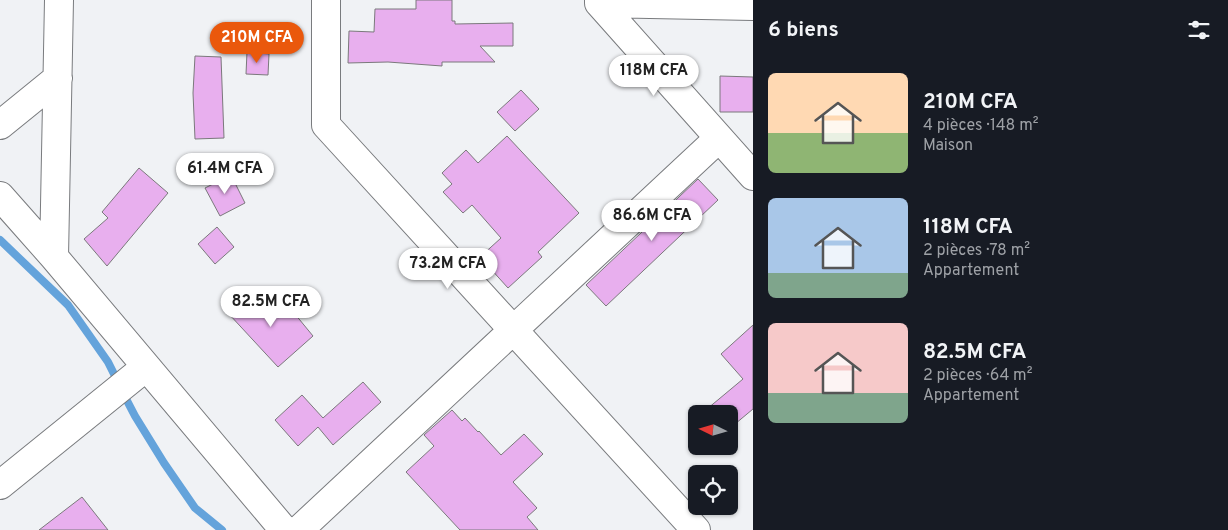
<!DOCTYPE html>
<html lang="fr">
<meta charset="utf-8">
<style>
:root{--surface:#171b24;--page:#242831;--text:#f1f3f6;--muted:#9ea1a6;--accent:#ea580c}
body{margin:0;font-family:Overpass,sans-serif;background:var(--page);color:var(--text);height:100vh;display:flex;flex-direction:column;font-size:19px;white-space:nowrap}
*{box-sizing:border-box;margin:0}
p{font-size:16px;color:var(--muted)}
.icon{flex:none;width:28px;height:28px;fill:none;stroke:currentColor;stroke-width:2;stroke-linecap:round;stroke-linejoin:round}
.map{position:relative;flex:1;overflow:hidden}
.sheet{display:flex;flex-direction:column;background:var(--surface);width:475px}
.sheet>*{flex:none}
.needle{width:32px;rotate:275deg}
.buttons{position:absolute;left:688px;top:405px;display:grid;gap:10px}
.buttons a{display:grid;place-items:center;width:50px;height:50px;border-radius:8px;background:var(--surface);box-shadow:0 1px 4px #0004;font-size:25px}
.price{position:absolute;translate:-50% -42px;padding:0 11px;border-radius:18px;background:#fff;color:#222;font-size:16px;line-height:32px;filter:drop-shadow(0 1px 2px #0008)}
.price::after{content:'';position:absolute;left:50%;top:30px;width:15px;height:11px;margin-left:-8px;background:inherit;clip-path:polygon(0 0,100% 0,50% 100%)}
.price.current{background:var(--accent);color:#fff}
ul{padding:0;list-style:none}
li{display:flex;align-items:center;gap:15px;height:125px;padding:0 15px}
li span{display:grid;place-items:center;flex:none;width:140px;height:100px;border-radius:8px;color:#555}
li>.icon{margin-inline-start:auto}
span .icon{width:60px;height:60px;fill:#fffc;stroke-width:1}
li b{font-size:21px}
h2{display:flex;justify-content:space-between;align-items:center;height:60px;padding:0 15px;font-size:21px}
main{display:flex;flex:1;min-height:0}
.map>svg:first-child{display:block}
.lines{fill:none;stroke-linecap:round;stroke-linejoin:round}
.stream{stroke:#64a3db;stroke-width:8}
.building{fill:#e8afee;stroke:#7b797c}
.street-casing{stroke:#797b7e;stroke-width:30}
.street{stroke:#fff;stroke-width:28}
</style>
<main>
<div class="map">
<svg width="753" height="530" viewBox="0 0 753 530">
<rect width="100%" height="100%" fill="#f0f2f5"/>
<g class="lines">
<path class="stream" d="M 0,240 L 68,305 L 108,362 L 118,382
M 123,393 L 135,416 L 164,463 L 195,508 L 222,530"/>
</g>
<path class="building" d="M 416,0 L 452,0 L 452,21 L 455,21 L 455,24 L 513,23 L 513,46 L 480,46 L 495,62 L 442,62 L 442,66 L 388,62 L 348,63 L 349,31 L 374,32 L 375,9 L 416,9 Z
M 247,52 L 269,54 L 268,75 L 246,74 Z
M 195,56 L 221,57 L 224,138 L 195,139 L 193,93 Z
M 720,76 L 753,77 L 753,112 L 720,112 Z
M 521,90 L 539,109 L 515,131 L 497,112 Z
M 507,136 L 579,213 L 538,252 L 542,257 L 508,288 L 480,257 L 501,238 L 472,205 L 463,213 L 443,192 L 452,184 L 442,173 L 466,150 L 478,163 Z
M 139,168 L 168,193 L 107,266 L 84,239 L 108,218 L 102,212 Z
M 231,175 L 245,203 L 220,216 L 205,188 Z
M 698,179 L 718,200 L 606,306 L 586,285 Z
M 217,227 L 234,247 L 215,264 L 198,244 Z
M 252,290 L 278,318 L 290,308 L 313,336 L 278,367 L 228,313 Z
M 753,325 L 753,409 L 729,429 L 729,414 L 701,414 L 743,379 L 721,354 Z
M 363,382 L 381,402 L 333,445 L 318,427 L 298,446 L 275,420 L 302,395 L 323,418 Z
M 452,410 L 462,421 L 465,418 L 478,432 L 479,431 L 501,455 L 524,434 L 543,454 L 513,482 L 537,508 L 527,517 L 538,530 L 460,530 L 406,472 L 434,446 L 424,435 Z
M 82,497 L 108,530 L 39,530 Z"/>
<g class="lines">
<defs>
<path id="street" d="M 326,0 L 326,125 L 696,530
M 599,0 L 599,3 L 753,176
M 599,3 L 753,6
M 0,125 L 58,78
M 0,196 L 54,257 L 284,530
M 54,257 L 59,0
M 0,485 L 146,367
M 299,530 L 719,138"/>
</defs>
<use href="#street" class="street-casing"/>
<use href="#street" class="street"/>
</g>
</svg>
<div class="buttons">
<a><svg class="needle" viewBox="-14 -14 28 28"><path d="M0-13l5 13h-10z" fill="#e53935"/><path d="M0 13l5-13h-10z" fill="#9ea1a6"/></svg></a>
<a><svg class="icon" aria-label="locate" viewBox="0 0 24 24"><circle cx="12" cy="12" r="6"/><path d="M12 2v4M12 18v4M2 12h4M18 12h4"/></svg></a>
</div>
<b class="price current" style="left:257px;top:64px">210M CFA</b>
<b class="price" style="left:654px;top:97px">118M CFA</b>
<b class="price" style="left:225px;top:195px">61.4M CFA</b>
<b class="price" style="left:652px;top:242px">86.6M CFA</b>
<b class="price" style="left:448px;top:290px">73.2M CFA</b>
<b class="price" style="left:271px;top:328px">82.5M CFA</b>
</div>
<section class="sheet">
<h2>6 biens<svg class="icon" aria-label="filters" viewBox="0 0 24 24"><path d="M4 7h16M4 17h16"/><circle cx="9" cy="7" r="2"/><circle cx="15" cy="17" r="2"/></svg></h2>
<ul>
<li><span style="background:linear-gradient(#ffd9b3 60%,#8fb573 0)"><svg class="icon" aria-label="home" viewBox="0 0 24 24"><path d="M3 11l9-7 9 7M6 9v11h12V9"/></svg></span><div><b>210M CFA</b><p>4 pièces · 148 m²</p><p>Maison</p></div></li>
<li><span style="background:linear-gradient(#a9c7e8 75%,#7fa58c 0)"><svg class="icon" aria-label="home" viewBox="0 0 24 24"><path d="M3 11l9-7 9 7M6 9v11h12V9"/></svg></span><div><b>118M CFA</b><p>2 pièces · 78 m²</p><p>Appartement</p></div></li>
<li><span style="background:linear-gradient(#f6c9c9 70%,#7fa58c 0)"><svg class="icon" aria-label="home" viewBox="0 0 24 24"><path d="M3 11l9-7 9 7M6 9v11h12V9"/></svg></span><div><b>82.5M CFA</b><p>2 pièces · 64 m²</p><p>Appartement</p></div></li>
</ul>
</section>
</main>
